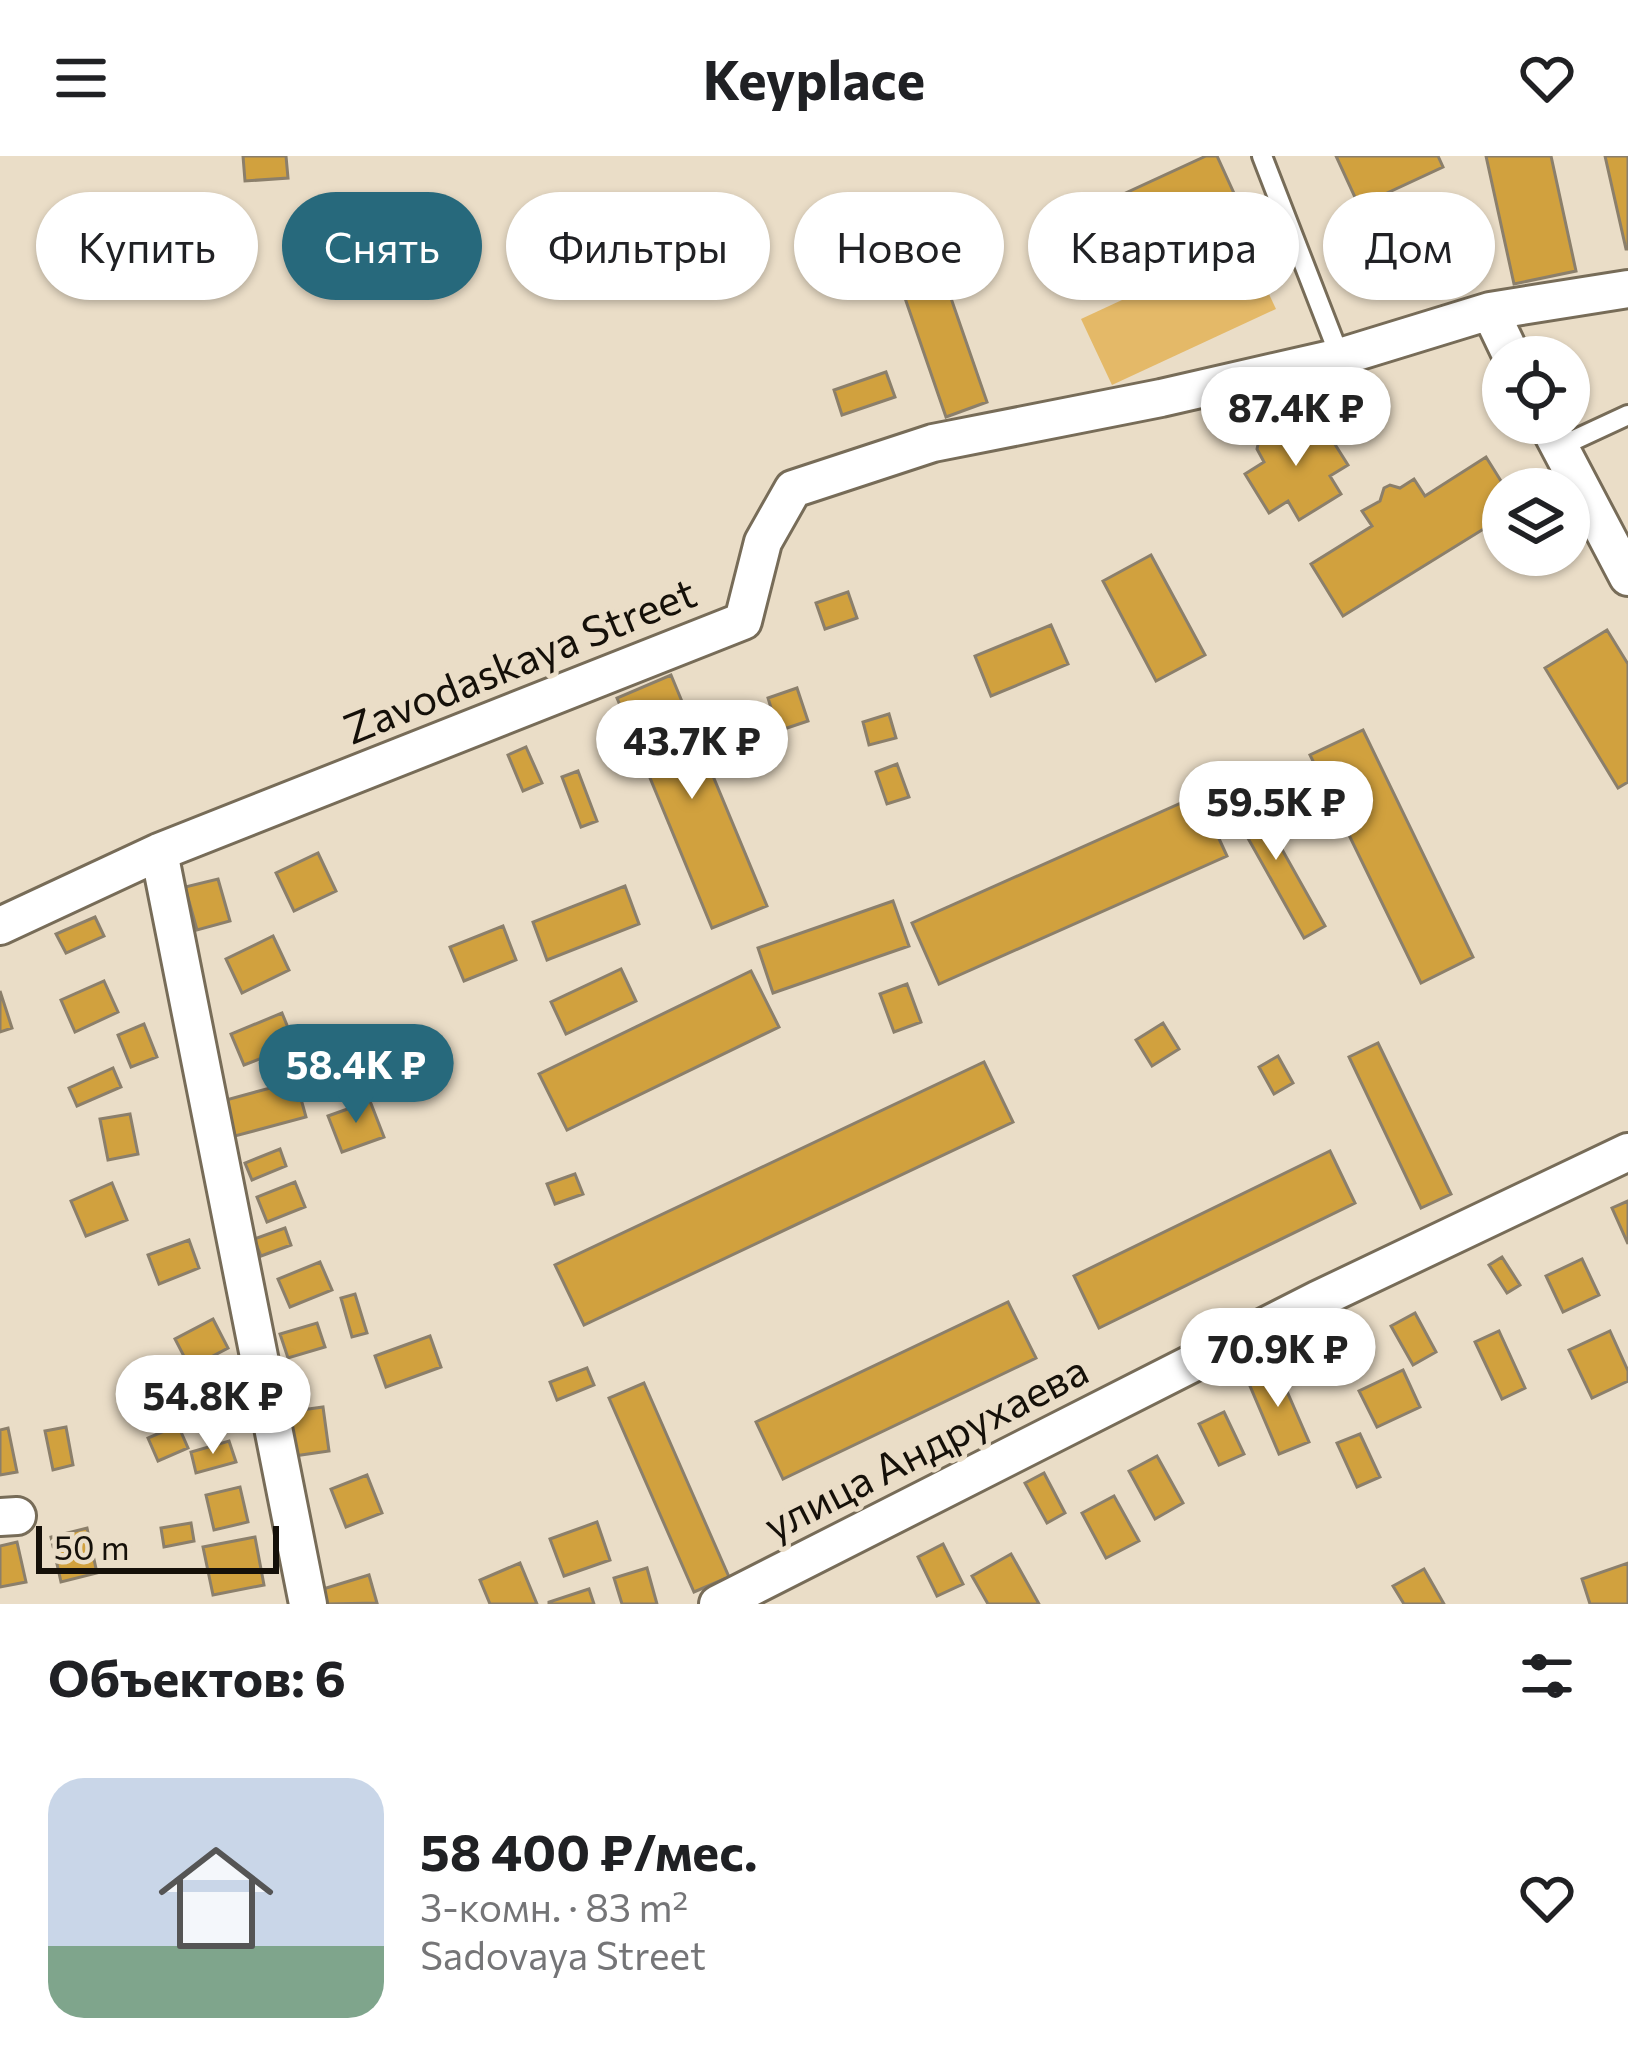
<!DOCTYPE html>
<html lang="ru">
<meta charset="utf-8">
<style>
:root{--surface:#fff;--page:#f6f6f6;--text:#202124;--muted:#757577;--line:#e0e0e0;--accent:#27697c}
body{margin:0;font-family:Commissioner,sans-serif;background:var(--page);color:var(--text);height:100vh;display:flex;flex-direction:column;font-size:45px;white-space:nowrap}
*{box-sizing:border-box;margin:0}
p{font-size:39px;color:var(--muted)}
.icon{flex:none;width:66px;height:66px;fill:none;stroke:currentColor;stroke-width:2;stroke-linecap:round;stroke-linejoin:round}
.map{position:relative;height:1448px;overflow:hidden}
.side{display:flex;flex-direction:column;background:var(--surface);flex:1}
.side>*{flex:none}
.top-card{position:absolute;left:36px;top:36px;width:1557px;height:108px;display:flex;gap:24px}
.tools{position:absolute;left:1482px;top:180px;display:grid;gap:24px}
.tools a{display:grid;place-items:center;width:108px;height:108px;border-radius:50%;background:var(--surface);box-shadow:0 3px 9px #0004;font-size:60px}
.scale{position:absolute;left:36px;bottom:30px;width:243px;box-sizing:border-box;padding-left:12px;border:6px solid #151009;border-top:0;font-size:33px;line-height:42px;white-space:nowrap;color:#151009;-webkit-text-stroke:9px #eaddc7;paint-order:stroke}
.price{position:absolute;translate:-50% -102px;padding:0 27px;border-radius:42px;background:#fff;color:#222;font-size:39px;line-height:78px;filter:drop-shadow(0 3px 6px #0008)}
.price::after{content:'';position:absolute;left:50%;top:72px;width:36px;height:27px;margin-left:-18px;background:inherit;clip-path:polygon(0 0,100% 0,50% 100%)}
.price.current{background:var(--accent);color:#fff}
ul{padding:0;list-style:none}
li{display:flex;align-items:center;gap:36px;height:300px;padding:0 48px}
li+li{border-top:3px solid var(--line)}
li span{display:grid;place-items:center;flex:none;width:336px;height:240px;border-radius:36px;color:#555}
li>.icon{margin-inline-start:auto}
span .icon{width:144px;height:144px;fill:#fffc;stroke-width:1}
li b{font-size:51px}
h2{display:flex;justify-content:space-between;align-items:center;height:144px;padding:0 48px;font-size:51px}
.tag{padding:0 42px;border-radius:54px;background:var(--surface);box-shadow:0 3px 9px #0004;font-size:42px;line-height:108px}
.tag.current{background:var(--accent);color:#fff}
header{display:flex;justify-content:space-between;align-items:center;height:156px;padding:0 48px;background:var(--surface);font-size:54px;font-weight:700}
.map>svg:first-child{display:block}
.green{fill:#e4b968}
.building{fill:#d1a13e;stroke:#8b7f6b;stroke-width:3}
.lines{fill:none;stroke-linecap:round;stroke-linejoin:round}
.lane-casing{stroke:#776c58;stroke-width:24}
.street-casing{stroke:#776c58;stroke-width:42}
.lane{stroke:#fff;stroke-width:18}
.street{stroke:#fff;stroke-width:36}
.labels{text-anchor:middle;stroke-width:10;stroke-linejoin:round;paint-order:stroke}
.street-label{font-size:42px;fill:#151009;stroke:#eaddc7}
</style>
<header><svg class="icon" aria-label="menu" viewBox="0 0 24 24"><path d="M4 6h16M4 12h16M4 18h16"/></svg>Keyplace<svg class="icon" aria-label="heart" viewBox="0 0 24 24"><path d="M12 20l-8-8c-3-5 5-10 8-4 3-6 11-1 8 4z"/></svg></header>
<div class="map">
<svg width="1628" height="1448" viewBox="0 0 1628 1448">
<rect width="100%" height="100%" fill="#eaddc7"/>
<path class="green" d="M 1245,87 L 1276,153 L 1112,229 L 1081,163 Z"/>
<path class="building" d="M 243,0 L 286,0 L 288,22 L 245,25 Z
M 1206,0 L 1217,0 L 1248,68 L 1098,136 L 1065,65 Z
M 1336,0 L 1438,0 L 1443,11 L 1359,50 Z
M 1486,0 L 1551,0 L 1576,115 L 1514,128 Z
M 1605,0 L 1628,0 L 1628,93 L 1626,93 Z
M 927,73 L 987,246 L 946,261 L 886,87 Z
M 886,216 L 895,241 L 842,259 L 834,234 Z
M 1285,264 L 1298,266 L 1307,281 L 1324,271 L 1348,309 L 1330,320 L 1341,338 L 1299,364 L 1288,345 L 1269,357 L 1245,318 L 1264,306 L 1257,293 L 1260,280 Z
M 1486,301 L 1506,333 L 1503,333 L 1503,361 L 1343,460 L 1311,408 L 1372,370 L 1362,355 L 1380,345 L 1384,332 L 1390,329 L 1400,332 L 1414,323 L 1425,340 Z
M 1151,399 L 1205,499 L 1156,525 L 1103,425 Z
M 848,436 L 857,462 L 825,473 L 816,447 Z
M 1051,469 L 1068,508 L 991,540 L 975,500 Z
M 1607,474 L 1628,508 L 1628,626 L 1618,632 L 1545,512 Z
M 671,519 L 767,750 L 712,772 L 617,542 Z
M 797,532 L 808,565 L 778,575 L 768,542 Z
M 889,558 L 896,582 L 869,589 L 863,566 Z
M 1363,574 L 1473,801 L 1421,827 L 1310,599 Z
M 526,591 L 542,627 L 523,635 L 508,599 Z
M 897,608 L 909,641 L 887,648 L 876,616 Z
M 578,615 L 597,665 L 581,671 L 562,621 Z
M 1247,631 L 1325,770 L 1304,782 L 1226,643 Z
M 1199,639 L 1227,700 L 939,828 L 912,767 Z
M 318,697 L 336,735 L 294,755 L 276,717 Z
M 218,723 L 230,765 L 197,774 L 185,731 Z
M 625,730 L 639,768 L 547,804 L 533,766 Z
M 893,745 L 909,790 L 773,837 L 758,792 Z
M 95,761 L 104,780 L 66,797 L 56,778 Z
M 503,770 L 516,804 L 464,825 L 450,791 Z
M 273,780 L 289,814 L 242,837 L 226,803 Z
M 621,813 L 636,845 L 566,878 L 551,846 Z
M 751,815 L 779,871 L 567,974 L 539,918 Z
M 104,825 L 118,856 L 75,876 L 61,844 Z
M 907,828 L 921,866 L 894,876 L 880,838 Z
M 0,835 L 12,872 L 0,876 Z
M 282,857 L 295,889 L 244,909 L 231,878 Z
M 1163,867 L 1179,893 L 1152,910 L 1136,884 Z
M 144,868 L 157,901 L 131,911 L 118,879 Z
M 367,877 L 379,908 L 333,926 L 321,895 Z
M 1378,887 L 1451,1038 L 1421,1052 L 1349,901 Z
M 1278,900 L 1293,927 L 1274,938 L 1259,911 Z
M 984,906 L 1013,966 L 584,1169 L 555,1109 Z
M 113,912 L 121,931 L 77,950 L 69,932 Z
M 296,925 L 306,961 L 235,980 L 226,944 Z
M 370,945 L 384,981 L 342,996 L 328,960 Z
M 130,958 L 138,998 L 108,1004 L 100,963 Z
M 280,993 L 286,1010 L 252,1024 L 245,1007 Z
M 1330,995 L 1355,1047 L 1099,1172 L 1074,1120 Z
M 575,1018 L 583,1038 L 555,1048 L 547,1028 Z
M 295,1026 L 305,1051 L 267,1066 L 257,1041 Z
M 112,1027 L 127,1064 L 86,1080 L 71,1045 Z
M 1628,1045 L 1628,1088 L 1612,1052 Z
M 285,1072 L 291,1089 L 261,1100 L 254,1083 Z
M 189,1084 L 199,1112 L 159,1128 L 148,1099 Z
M 1502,1101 L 1520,1129 L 1507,1137 L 1489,1109 Z
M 1582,1103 L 1599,1139 L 1563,1156 L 1546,1120 Z
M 320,1106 L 332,1134 L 290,1151 L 278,1123 Z
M 355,1138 L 367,1177 L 352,1181 L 341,1142 Z
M 1008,1146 L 1036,1202 L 783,1323 L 756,1266 Z
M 1415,1157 L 1436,1196 L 1413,1209 L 1391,1170 Z
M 213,1163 L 228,1192 L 190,1212 L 175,1183 Z
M 317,1167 L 325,1191 L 288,1202 L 280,1178 Z
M 1499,1175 L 1525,1232 L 1502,1243 L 1475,1186 Z
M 1610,1175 L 1628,1215 L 1628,1225 L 1592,1242 L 1569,1194 Z
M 430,1180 L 441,1211 L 386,1231 L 375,1200 Z
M 1276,1210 L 1309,1286 L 1279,1298 L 1247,1223 Z
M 587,1212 L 594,1229 L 557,1244 L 550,1226 Z
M 1403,1214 L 1420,1251 L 1377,1271 L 1359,1235 Z
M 644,1227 L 729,1421 L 694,1436 L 609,1242 Z
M 226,1229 L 233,1248 L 190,1263 L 183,1244 Z
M 323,1251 L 329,1295 L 294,1300 L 287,1256 Z
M 1224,1256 L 1244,1298 L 1219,1309 L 1199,1268 Z
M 178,1269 L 188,1292 L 158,1305 L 148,1282 Z
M 66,1271 L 73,1309 L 53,1314 L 45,1275 Z
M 8,1272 L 17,1316 L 0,1319 L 0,1274 Z
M 1360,1278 L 1380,1321 L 1357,1331 L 1337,1287 Z
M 229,1285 L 236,1306 L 196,1317 L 191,1296 Z
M 1157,1300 L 1183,1347 L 1155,1363 L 1129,1315 Z
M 1044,1317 L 1065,1357 L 1047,1367 L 1025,1327 Z
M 367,1319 L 382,1357 L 346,1371 L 331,1333 Z
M 240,1331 L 248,1366 L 214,1374 L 206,1339 Z
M 1114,1340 L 1139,1385 L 1106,1402 L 1082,1357 Z
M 597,1366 L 610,1404 L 564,1420 L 550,1383 Z
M 191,1367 L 194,1385 L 164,1391 L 161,1372 Z
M 87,1372 L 97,1417 L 61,1426 L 51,1381 Z
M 255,1381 L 264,1429 L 213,1439 L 203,1391 Z
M 17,1386 L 26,1426 L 0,1431 L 0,1390 Z
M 943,1388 L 963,1428 L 937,1440 L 918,1401 Z
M 1011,1398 L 1039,1448 L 988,1448 L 972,1420 Z
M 520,1407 L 537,1448 L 490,1448 L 480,1424 Z
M 1628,1407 L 1628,1448 L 1590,1448 L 1582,1423 Z
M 647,1412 L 657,1448 L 622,1448 L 614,1422 Z
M 1424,1413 L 1444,1448 L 1404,1448 L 1393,1430 Z
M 369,1419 L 377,1447 L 327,1448 L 323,1433 Z
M 589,1433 L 594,1448 L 549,1448 L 549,1446 Z"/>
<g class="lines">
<defs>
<path id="lane" d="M 1262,0 L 1340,201
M 1559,291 L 1628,259"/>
<path id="street" d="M 1512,201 L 1490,155 L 1628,133
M 1547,267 L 1628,421
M 159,696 L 308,1448
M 0,770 L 159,696 L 743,465 L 763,386 L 793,333 L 933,287 L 1161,242 L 1340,201 L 1490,155
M 0,1361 L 17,1360
M 718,1448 L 1317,1144 L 1628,996"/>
</defs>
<use href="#lane" class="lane-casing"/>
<use href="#street" class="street-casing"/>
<use href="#lane" class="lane"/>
<use href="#street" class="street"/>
</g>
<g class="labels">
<g class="street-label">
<text transform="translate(520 505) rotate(-22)" y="15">Zavodaskaya Street</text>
<text transform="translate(926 1292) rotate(-27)" y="15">улица Андрухаева</text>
</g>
</g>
</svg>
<div class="tools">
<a><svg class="icon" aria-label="locate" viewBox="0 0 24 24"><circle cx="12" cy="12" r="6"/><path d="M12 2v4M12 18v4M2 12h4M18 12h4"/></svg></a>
<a><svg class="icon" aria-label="layers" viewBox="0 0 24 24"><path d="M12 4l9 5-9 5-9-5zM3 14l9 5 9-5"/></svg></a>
</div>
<div class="scale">50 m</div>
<b class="price" style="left:1296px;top:313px">87.4K ₽</b>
<b class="price" style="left:692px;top:646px">43.7K ₽</b>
<b class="price" style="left:1276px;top:707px">59.5K ₽</b>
<b class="price current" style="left:356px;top:970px">58.4K ₽</b>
<b class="price" style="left:1278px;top:1254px">70.9K ₽</b>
<b class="price" style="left:213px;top:1301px">54.8K ₽</b>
<div class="top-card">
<a class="tag">Купить</a>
<a class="tag current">Снять</a>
<a class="tag">Фильтры</a>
<a class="tag">Новое</a>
<a class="tag">Квартира</a>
<a class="tag">Дом</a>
</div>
</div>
<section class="side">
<h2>Объектов: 6<svg class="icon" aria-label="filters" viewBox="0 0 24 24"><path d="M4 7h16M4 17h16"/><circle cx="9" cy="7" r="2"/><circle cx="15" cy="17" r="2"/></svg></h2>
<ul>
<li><span style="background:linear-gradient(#c9d6e8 70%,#7fa58c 0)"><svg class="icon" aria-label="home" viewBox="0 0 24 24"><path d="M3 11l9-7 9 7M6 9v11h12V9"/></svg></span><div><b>58 400 ₽/мес.</b><p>3-комн. · 83 m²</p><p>Sadovaya Street</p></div><svg class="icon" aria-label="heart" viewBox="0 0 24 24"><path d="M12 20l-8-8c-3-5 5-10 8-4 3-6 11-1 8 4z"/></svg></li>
</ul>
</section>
